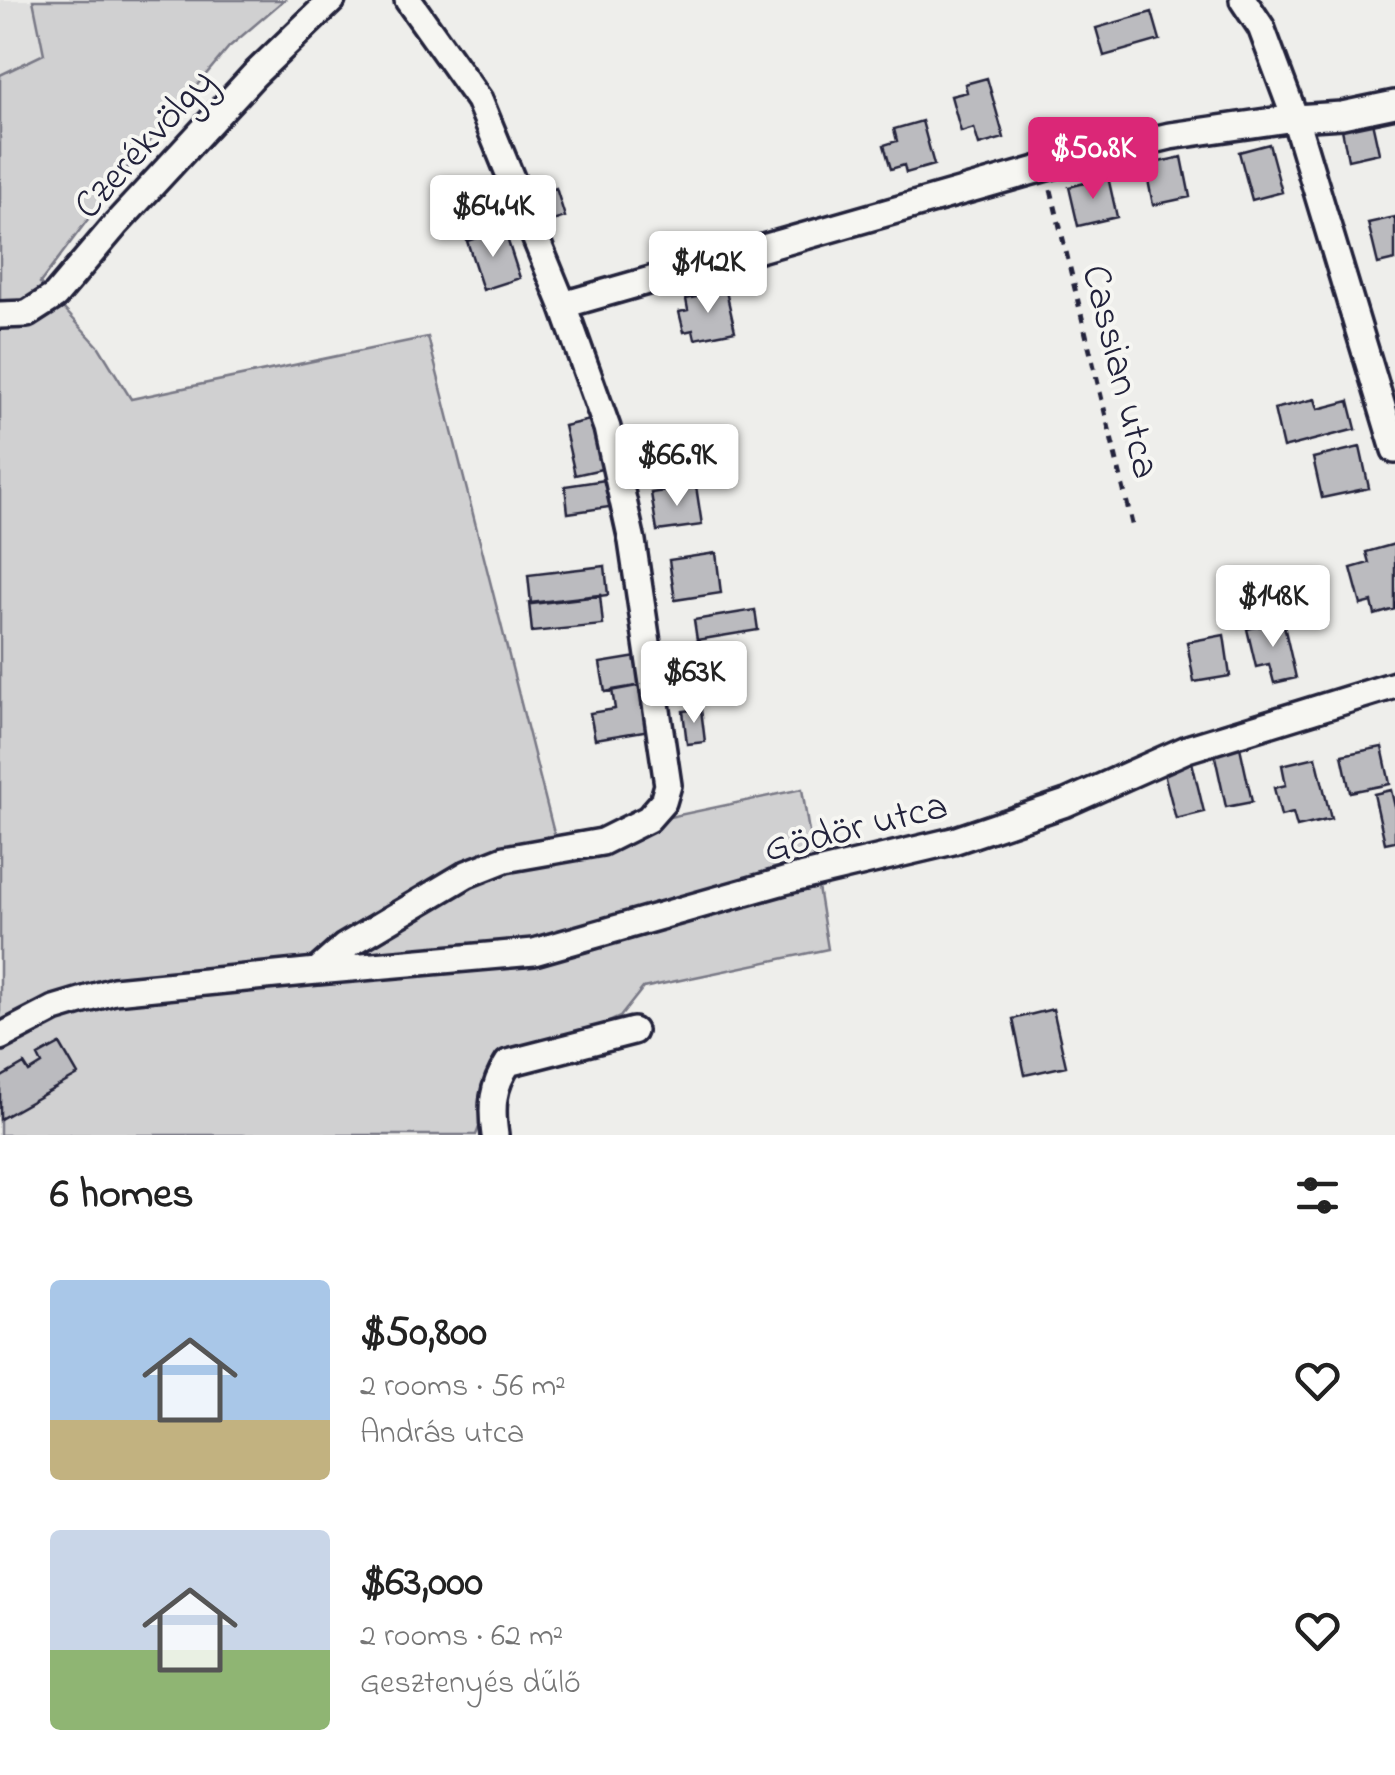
<!DOCTYPE html>
<meta charset="utf-8">
<style>
:root{--surface:#fff;--page:#f2f2f2;--text:#222;--muted:#767676;--accent:#db2777}
body{margin:0;font-family:"Indie Flower",sans-serif;background:var(--page);color:var(--text);height:100vh;display:flex;flex-direction:column;font-size:38px;white-space:nowrap}
*{box-sizing:border-box;margin:0}
p{font-size:32px;color:var(--muted)}
.icon{flex:none;width:55px;height:55px;fill:none;stroke:currentColor;stroke-width:2;stroke-linecap:round;stroke-linejoin:round}
.map{position:relative;height:1135px;overflow:hidden}
.details{display:flex;flex-direction:column;background:var(--surface);flex:1}
.details>*{flex:none}
.price{position:absolute;translate:-50% -85px;padding:0 22px;border-radius:10px;background:#fff;color:#222;font-size:32px;line-height:65px;filter:drop-shadow(0 2px 5px #0008)}
.price::after{content:'';position:absolute;left:50%;top:60px;width:30px;height:22px;margin-left:-15px;background:inherit;clip-path:polygon(0 0,100% 0,50% 100%)}
.price.active{background:var(--accent);color:#fff}
ul{padding:0;list-style:none}
li{display:flex;align-items:center;gap:30px;height:250px;padding:0 50px}
li span{display:grid;place-items:center;flex:none;width:280px;height:200px;border-radius:10px;color:#555}
li>.icon{margin-inline-start:auto}
span .icon{width:120px;height:120px;fill:#fffc;stroke-width:1}
li b{font-size:42px}
h2{display:flex;justify-content:space-between;align-items:center;height:120px;padding:0 50px;font-size:42px}
.map>svg:first-child{display:block}
.built{fill:#dfdfde}
.green{fill:#d0d0d1;stroke:#797986;stroke-width:2.5}
.building{fill:#bbbbbf;stroke:#22223b;stroke-width:2.5}
.lines{fill:none;stroke-linecap:round;stroke-linejoin:round}
.street-casing{stroke:#22223b;stroke-width:32}
.path{stroke:#22223b;stroke-width:5;stroke-dasharray:8 8;stroke-linecap:butt}
.street{stroke:#f6f6f2;stroke-width:25}
.labels{text-anchor:middle;stroke-width:8;stroke-linejoin:round;paint-order:stroke}
.street-label{font-size:40px;fill:#22223b;stroke:#f6f6f2}
</style>
<div class="map">
<svg width="1395" height="1135" viewBox="0 0 1395 1135">
<rect width="100%" height="100%" fill="#eeeeeb"/>
<filter id="ink" filterUnits="userSpaceOnUse"><feTurbulence type="fractalNoise" baseFrequency=".01" numOctaves="2"/><feDisplacementMap in="SourceGraphic" scale="20" xChannelSelector="R" yChannelSelector="G"/><feConvolveMatrix kernelMatrix="1 2 1 2 8 2 1 2 1" color-interpolation-filters="sRGB"/></filter>
<g filter="url(#ink)">
<path class="built" d="M 0,0 L 33,0 L 44,54 L 0,75 Z"/>
<path class="green" d="M 33,0 L 284,0 L 229,47 L 116,182 L 40,283 L 99,347 L 131,399 L 428,337 L 556,841 L 802,789 L 828,949 L 643,988 L 620,1017 L 501,1071 L 476,1135 L 0,1135 L 0,75 L 44,54 Z"/>
<path class="building" d="M 1152,12 L 1160,40 L 1104,56 L 1096,28 Z
M 987,78 L 1004,138 L 979,145 L 974,128 L 961,132 L 951,96 L 967,92 L 965,84 Z
M 1371,117 L 1379,153 L 1348,160 L 1341,124 Z
M 922,121 L 934,165 L 906,173 L 904,165 L 891,169 L 884,145 L 897,141 L 894,129 Z
M 1269,144 L 1282,192 L 1252,200 L 1239,152 Z
M 1182,157 L 1190,197 L 1153,205 L 1145,165 Z
M 1108,177 L 1117,217 L 1078,226 L 1069,187 Z
M 556,188 L 565,217 L 541,225 L 531,196 Z
M 1395,217 L 1395,260 L 1378,264 L 1368,223 Z
M 504,229 L 520,278 L 483,290 L 467,241 Z
M 726,291 L 735,331 L 695,339 L 693,330 L 684,332 L 679,312 L 688,310 L 686,299 Z
M 1315,399 L 1318,409 L 1349,401 L 1356,429 L 1283,448 L 1274,409 Z
M 594,419 L 606,468 L 575,475 L 564,426 Z
M 725,431 L 730,451 L 703,459 L 697,438 Z
M 1360,447 L 1369,488 L 1322,498 L 1313,458 Z
M 612,479 L 616,506 L 568,513 L 565,486 Z
M 696,486 L 702,525 L 657,531 L 651,493 Z
M 1395,544 L 1395,609 L 1375,615 L 1372,602 L 1361,605 L 1351,568 L 1369,563 L 1366,552 Z
M 716,553 L 721,593 L 675,600 L 669,560 Z
M 605,566 L 608,595 L 531,604 L 528,575 Z
M 600,595 L 603,625 L 532,632 L 529,603 Z
M 755,610 L 758,630 L 697,640 L 694,620 Z
M 1283,621 L 1296,678 L 1274,683 L 1269,664 L 1256,667 L 1247,629 Z
M 1224,635 L 1230,676 L 1194,682 L 1187,642 Z
M 643,656 L 648,684 L 605,692 L 600,663 Z
M 648,684 L 656,729 L 595,739 L 590,713 L 615,709 L 612,690 Z
M 701,709 L 705,742 L 687,744 L 683,711 Z
M 1240,747 L 1252,802 L 1226,807 L 1214,752 Z
M 1382,747 L 1390,784 L 1350,792 L 1342,755 Z
M 1316,757 L 1331,819 L 1297,827 L 1293,813 L 1281,816 L 1274,788 L 1286,785 L 1282,765 Z
M 1192,762 L 1204,812 L 1176,819 L 1163,769 Z
M 1391,790 L 1395,807 L 1395,841 L 1385,843 L 1374,794 Z
M 1053,1009 L 1066,1066 L 1025,1075 L 1013,1019 Z
M 60,1044 L 78,1075 L 0,1119 L 0,1078 L 24,1064 L 29,1072 L 42,1064 L 38,1056 Z"/>
<g class="lines">
<defs>
<path id="street" d="M 408,0 L 479,100 L 563,305 L 1082,157 L 1170,136 L 1295,118 L 1342,115 L 1395,104
M 1243,0 L 1261,27 L 1295,118 L 1395,450
M 0,315 L 27,314 L 55,296 L 117,223 L 254,75 L 332,0
M 317,971 L 534,952 L 784,881 L 953,841 L 1066,803 L 1187,749 L 1395,685
M 0,1037 L 54,1009 L 114,991 L 317,971 L 344,947 L 467,874 L 505,859 L 602,842 L 648,819 L 663,802 L 668,785 L 632,541 L 607,428 L 563,305
M 495,1135 C 491,1107 492,1087 508,1063 L 633,1031"/>
</defs>
<use href="#street" class="street-casing"/>
<path class="path" d="M 1051,190 L 1133,528"/>
<use href="#street" class="street"/>
</g>
</g>
<g class="labels">
<g class="street-label">
<text transform="translate(142 142) rotate(-48)" y="14">Czerékvölgy</text>
<text transform="translate(1123 371) rotate(76)" y="14">Cassian utca</text>
<text transform="translate(855 825) rotate(-14)" y="14">Gödör utca</text>
</g>
</g>
</svg>
<b class="price active" style="left:1093px;top:202px">$50.8K</b>
<b class="price" style="left:493px;top:260px">$64.4K</b>
<b class="price" style="left:708px;top:316px">$142K</b>
<b class="price" style="left:677px;top:509px">$66.9K</b>
<b class="price" style="left:1273px;top:650px">$148K</b>
<b class="price" style="left:694px;top:726px">$63K</b>
</div>
<section class="details">
<h2>6 homes<svg class="icon" aria-label="filters" viewBox="0 0 24 24"><path d="M4 7h16M4 17h16"/><circle cx="9" cy="7" r="2"/><circle cx="15" cy="17" r="2"/></svg></h2>
<ul>
<li><span style="background:linear-gradient(#a9c7e8 70%,#c2b280 0)"><svg class="icon" aria-label="home" viewBox="0 0 24 24"><path d="M3 11l9-7 9 7M6 9v11h12V9"/></svg></span><div><b>$50,800</b><p>2 rooms · 56 m²</p><p>András utca</p></div><svg class="icon" aria-label="heart" viewBox="0 0 24 24"><path d="M12 20l-8-8c-3-5 5-10 8-4 3-6 11-1 8 4z"/></svg></li>
<li><span style="background:linear-gradient(#c9d6e8 60%,#8fb573 0)"><svg class="icon" aria-label="home" viewBox="0 0 24 24"><path d="M3 11l9-7 9 7M6 9v11h12V9"/></svg></span><div><b>$63,000</b><p>2 rooms · 62 m²</p><p>Gesztenyés dűlő</p></div><svg class="icon" aria-label="heart" viewBox="0 0 24 24"><path d="M12 20l-8-8c-3-5 5-10 8-4 3-6 11-1 8 4z"/></svg></li>
</ul>
</section>
